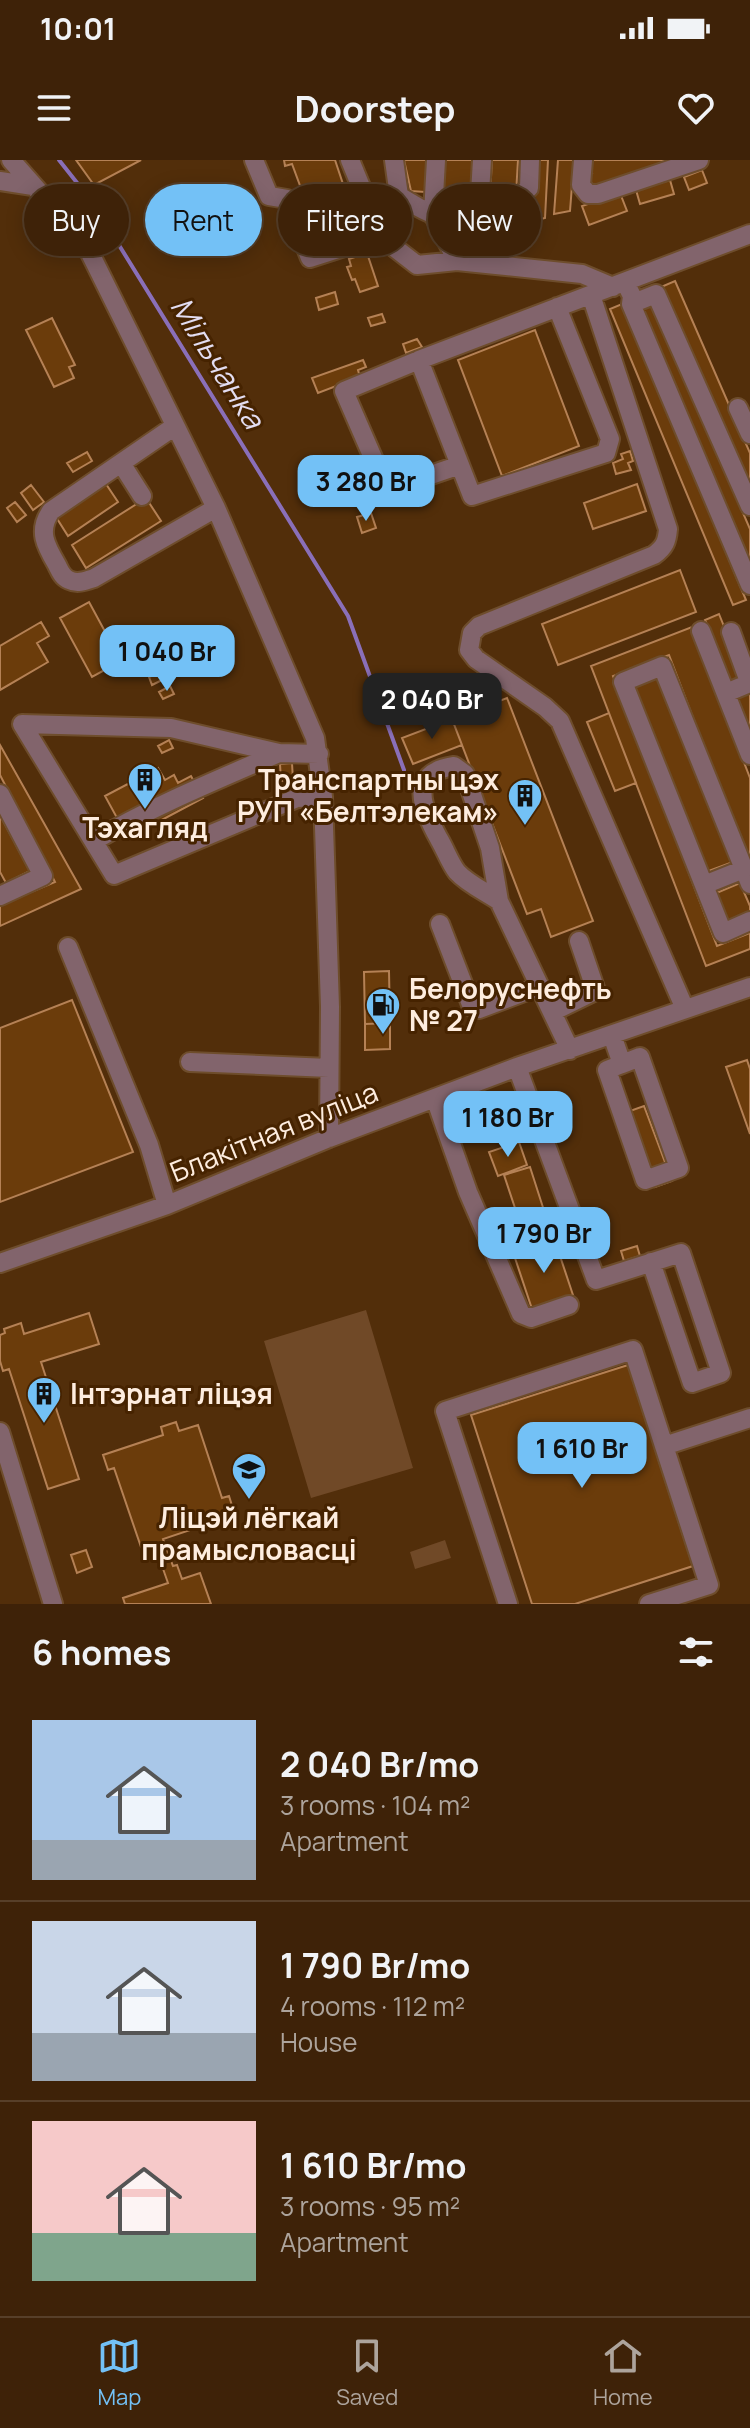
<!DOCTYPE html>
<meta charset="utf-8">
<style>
:root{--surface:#3e2208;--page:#492f16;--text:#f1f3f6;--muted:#ada49c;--line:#573f29;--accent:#73c1f6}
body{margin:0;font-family:Manrope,sans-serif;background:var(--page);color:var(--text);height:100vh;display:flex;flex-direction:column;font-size:30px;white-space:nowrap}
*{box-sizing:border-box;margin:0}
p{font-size:26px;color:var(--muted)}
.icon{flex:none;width:44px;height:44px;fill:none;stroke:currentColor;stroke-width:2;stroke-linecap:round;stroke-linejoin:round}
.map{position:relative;height:1444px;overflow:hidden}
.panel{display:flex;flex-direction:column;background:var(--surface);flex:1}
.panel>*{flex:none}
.top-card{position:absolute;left:24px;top:24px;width:702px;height:72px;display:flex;gap:16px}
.price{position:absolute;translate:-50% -68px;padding:0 18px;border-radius:16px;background:var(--accent);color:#111;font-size:26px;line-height:52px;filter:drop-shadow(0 2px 4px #0008)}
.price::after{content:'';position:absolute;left:50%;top:48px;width:24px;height:18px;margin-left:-12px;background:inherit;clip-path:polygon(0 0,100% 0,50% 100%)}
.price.active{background:#222;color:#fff}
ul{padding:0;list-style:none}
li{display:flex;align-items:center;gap:24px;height:200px;padding:0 32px}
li+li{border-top:2px solid var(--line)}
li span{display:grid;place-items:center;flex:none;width:224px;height:160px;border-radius:0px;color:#555}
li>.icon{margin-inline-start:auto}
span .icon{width:96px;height:96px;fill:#fffc;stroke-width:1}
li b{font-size:34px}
h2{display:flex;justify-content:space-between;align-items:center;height:96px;padding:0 32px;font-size:34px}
.pill{padding:0 28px;border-radius:36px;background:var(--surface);box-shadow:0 4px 20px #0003,0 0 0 2px var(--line);font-size:28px;line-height:72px}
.pill.active{background:var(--accent);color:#111}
.status{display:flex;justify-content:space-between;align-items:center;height:56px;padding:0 40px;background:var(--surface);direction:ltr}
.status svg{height:22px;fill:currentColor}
header{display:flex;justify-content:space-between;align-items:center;height:104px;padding:0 32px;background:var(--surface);font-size:36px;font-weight:700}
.menu{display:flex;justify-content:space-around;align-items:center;height:112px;border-top:2px solid var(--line);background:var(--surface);font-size:22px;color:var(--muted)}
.menu a{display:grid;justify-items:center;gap:4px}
.menu .active{color:var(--accent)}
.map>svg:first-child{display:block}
.green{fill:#704927}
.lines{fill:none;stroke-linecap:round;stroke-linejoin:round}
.stream{stroke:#8a6fb9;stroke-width:4}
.building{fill:#6b3c0b;stroke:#b58155;stroke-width:2}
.minor-casing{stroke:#6e4d2c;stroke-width:22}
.minor{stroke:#82646c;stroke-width:18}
.labels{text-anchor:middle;stroke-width:6;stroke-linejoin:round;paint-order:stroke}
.poi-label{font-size:28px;font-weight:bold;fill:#feeddf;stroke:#462300}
.street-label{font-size:28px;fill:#feeddf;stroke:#462300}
.water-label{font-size:30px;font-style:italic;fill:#e3ddf1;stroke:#462300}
</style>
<div class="status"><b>10:01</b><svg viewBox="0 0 49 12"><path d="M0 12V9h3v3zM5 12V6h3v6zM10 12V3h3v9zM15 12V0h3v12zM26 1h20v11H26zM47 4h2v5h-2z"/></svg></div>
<header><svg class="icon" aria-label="menu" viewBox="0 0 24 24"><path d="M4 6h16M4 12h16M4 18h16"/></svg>Doorstep<svg class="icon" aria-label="heart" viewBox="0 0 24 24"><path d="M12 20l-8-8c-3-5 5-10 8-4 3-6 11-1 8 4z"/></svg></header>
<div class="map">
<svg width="750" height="1444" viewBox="0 0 750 1444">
<rect width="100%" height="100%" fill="#522e0a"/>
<path class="green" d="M 366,1150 L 413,1308 L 311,1338 L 264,1181 Z
M 445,1380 L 451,1398 L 415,1409 L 410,1392 Z"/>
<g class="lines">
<path class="stream" d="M 59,0 L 93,43 L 348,456 L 404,610"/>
</g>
<path class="building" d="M 76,0 L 141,0 L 94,25 Z
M 284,0 L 335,0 L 353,54 L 315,66 L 292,4 L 285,6 Z
M 404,0 L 427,0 L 425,32 L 411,31 Z
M 443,0 L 474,0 L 471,50 L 439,48 Z
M 492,0 L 518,0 L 516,34 L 490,35 Z
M 536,0 L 548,0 L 545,58 L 458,81 L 453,66 L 523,45 L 534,33 Z
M 558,0 L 574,0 L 570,51 L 554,54 Z
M 592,0 L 673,0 L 591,29 L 587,14 L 592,13 L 589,1 Z
M 702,10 L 707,23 L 689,30 L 684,17 Z
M 670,20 L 674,34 L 640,44 L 636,30 Z
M 620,33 L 627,51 L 589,65 L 582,46 Z
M 367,93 L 378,126 L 360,132 L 355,119 L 352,120 L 347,107 L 351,106 L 349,99 Z
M 675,121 L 750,293 L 750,332 L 661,127 Z
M 335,132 L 338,144 L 319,150 L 316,138 Z
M 651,140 L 750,369 L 750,401 L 640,144 Z
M 622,144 L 746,440 L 733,445 L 610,149 Z
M 382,154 L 385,162 L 371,166 L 368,158 Z
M 52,158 L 75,205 L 69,207 L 74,218 L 54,227 L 26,170 Z
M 535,170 L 579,286 L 502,316 L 458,200 Z
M 417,179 L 422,187 L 406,193 L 403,184 Z
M 363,200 L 366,207 L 358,210 L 360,217 L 318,233 L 312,218 Z
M 630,291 L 633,301 L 628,303 L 631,310 L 616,314 L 613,303 L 623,299 L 621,294 Z
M 87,292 L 92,301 L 73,312 L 67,303 Z
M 106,324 L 118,342 L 68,376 L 56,357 Z
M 637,324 L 646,351 L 593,369 L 584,343 Z
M 31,325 L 44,342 L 33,350 L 21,333 Z
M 146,338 L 161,361 L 86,408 L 72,385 Z
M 15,342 L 26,355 L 17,362 L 7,348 Z
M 371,353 L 376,368 L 362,373 L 357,357 Z
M 680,410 L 696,452 L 558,505 L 542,464 Z
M 89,442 L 121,501 L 92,517 L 60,458 Z
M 719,454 L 746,521 L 732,526 L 705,460 Z
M 41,462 L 49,476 L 37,483 L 48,502 L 0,530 L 0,486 Z
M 692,467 L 750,618 L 750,707 L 669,495 L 613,516 L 717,786 L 750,773 L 750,789 L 706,806 L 591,506 Z
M 149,490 L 156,504 L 145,510 L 138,496 Z
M 160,512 L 164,519 L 152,525 L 149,517 Z
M 659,517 L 733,702 L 706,712 L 632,527 Z
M 170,526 L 174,534 L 163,539 L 159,532 Z
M 750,527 L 750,572 L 734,533 Z
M 507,538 L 593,761 L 551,777 L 541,749 L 527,754 L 452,559 Z
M 609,553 L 636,623 L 615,631 L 587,562 Z
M 452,559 L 462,585 L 413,604 L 402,578 Z
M 169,580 L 173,588 L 162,593 L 158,586 Z
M 0,585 L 81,729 L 0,766 L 0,745 L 55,722 L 0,615 Z
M 292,603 L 293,620 L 281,621 L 280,604 Z
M 158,608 L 165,620 L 174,615 L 178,623 L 191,616 L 203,638 L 128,678 L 105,636 Z
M 0,655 L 30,711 L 6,723 L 0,712 Z
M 740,723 L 750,746 L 750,753 L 726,763 L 714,734 Z
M 389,811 L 390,863 L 365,864 L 364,812 Z
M 72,840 L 133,992 L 0,1042 L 0,868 Z
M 390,863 L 390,889 L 365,890 L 365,864 Z
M 747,900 L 750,909 L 750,974 L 726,907 Z
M 644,946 L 672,1021 L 655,1027 L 627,952 Z
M 519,982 L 527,1005 L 498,1016 L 489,992 Z
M 530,1007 L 548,1063 L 506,1077 L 499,1056 L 516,1051 L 504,1015 Z
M 557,1061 L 562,1076 L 524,1089 L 519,1074 Z
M 555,1081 L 573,1135 L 532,1149 L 514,1095 Z
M 637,1086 L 640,1096 L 624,1101 L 621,1091 Z
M 89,1153 L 99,1184 L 41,1202 L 79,1319 L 48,1329 L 9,1209 L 3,1211 L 0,1201 L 0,1175 L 5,1173 L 4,1169 L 21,1163 L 24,1174 Z
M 628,1205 L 693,1406 L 575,1444 L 532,1444 L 471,1255 Z
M 176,1262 L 179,1271 L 198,1265 L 222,1338 L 229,1336 L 235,1355 L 163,1379 L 173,1406 L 177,1405 L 182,1419 L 200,1413 L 211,1444 L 125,1444 L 123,1438 L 168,1423 L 154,1383 L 141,1387 L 114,1308 L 108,1310 L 103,1295 L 163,1275 L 161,1267 Z
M 86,1390 L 92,1407 L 77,1413 L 71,1395 Z"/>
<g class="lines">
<defs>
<path id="minor" d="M 11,0 L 86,85 L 216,348 L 315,578 L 323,637 L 330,847 L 329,978
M 254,0 L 269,36 L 287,39 L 310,98 L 363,81 L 382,78
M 350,0 L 382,78 L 417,105 L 457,101 L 582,114 L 613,127
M 394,0 L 399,36 C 409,41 422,51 433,54 C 458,60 511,46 529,28 L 530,0
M 436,0 L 433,54 L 457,101
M 583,0 L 581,25 L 588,34 L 598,34 L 699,0
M 0,21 L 33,26
M 479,50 L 482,0
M 625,122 L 632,136 L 631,144 L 750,425
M 591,135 L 668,369 C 667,381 665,387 654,395 L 479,466 L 472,473 L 469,490 L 476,499 L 545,547 L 560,561 L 685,849
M 631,144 L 656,134 L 750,346
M 557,147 L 610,279 L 606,293 L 472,336 L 419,200 L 750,74
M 419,200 L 344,231 L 387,330 L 460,305
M 738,248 L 750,274
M 175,266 L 51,351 C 37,371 46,386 57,405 C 60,411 62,417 69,420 C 77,424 85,421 94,418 L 216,348
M 121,303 L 142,336
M 701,471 L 750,595
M 726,533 L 745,525 L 748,519 L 731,472
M 319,594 L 279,593 L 171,568 L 22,564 L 114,715 L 297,638 L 323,637
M 0,634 L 43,716 L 0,736
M 94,681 C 153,646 217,620 279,593
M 750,724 L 662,506 L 623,522 L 723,773 L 750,761
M 704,725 L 744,709
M 499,741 C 486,732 468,724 457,712 C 450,703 445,689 439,679 C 423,650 406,613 454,606 L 465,614 L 490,688 L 499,741 L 570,890
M 440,764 L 472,847 L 479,849 L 540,826
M 68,787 L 149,985 L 167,1045
M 552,852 L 593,832 L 595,828 L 579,781
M 612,875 L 622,904 L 607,910 L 645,1020 L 679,1008 L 640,897 L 622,904
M 190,902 L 329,908
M 517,907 L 596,1120 L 681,1093 L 721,1213 L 692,1223 L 651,1102
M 435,938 L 468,1032 L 521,1154 L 531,1158 L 569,1145
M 0,1103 L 167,1045 L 329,978 L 517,907 L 750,827
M 0,1272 L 53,1444
M 664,1286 L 750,1258
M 508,1444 L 445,1251 L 633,1190 L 709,1425 L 649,1444"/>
</defs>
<use href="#minor" class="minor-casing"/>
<use href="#minor" class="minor"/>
</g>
<defs>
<symbol id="building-pin" viewBox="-11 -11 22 30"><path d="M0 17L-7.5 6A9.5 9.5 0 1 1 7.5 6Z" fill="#73c1f6" stroke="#462300"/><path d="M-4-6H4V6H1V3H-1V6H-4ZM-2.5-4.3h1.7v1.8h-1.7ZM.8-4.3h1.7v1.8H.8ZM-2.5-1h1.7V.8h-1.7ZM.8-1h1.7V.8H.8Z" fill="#111"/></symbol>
<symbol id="fuel-pin" viewBox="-11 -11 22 30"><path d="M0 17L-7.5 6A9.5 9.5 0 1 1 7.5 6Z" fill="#73c1f6" stroke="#462300"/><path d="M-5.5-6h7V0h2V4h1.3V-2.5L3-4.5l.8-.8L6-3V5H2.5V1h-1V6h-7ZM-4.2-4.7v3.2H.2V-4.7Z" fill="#111"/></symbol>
<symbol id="university-pin" viewBox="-11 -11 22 30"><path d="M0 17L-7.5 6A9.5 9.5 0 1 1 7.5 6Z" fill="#73c1f6" stroke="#462300"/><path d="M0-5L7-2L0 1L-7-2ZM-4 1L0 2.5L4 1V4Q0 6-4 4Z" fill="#111"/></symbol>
</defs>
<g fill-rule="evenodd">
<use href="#building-pin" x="125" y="600" width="40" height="54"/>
<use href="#building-pin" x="505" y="616" width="40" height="54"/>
<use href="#fuel-pin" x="363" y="825" width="40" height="54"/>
<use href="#building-pin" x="24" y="1214" width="40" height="54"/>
<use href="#university-pin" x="229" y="1290" width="40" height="54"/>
</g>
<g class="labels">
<g class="poi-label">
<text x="499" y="630" text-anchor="end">Транспартны цэх<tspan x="499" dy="32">РУП «Белтэлекам»</tspan></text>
<text x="145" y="678">Тэхагляд</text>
<text x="409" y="839" text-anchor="start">Белоруснефть<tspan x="409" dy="32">№ 27</tspan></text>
<text x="70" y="1244" text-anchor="start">Інтэрнат ліцэя</text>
<text x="249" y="1368">Ліцэй лёгкай<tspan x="249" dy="32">прамысловасці</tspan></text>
</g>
<g class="street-label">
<text transform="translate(274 972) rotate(-22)" y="10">Блакітная вуліца</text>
</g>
<g class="water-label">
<text transform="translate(217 203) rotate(58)" y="10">Мільчанка</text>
</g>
</g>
</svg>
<b class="price" style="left:366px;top:363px">3 280 Br</b>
<b class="price" style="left:167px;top:533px">1 040 Br</b>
<b class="price active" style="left:432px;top:581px">2 040 Br</b>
<b class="price" style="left:508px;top:999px">1 180 Br</b>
<b class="price" style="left:544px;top:1115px">1 790 Br</b>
<b class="price" style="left:582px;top:1330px">1 610 Br</b>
<div class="top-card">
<a class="pill">Buy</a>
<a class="pill active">Rent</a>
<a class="pill">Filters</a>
<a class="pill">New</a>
</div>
</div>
<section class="panel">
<h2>6 homes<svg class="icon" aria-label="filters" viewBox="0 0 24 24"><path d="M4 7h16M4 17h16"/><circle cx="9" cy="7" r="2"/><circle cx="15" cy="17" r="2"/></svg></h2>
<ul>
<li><span style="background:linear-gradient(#a9c7e8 75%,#9aa5b1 0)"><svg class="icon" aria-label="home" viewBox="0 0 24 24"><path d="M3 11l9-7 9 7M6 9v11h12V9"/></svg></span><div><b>2 040 Br/mo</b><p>3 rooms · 104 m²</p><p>Apartment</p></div></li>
<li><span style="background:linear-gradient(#c9d6e8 70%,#9aa5b1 0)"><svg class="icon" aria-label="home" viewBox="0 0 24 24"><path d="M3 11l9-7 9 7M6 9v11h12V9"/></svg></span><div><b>1 790 Br/mo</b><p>4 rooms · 112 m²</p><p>House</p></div></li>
<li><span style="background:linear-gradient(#f6c9c9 70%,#7fa58c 0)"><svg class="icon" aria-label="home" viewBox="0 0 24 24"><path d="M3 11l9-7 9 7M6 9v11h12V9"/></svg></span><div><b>1 610 Br/mo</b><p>3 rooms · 95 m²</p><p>Apartment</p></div></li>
</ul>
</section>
<nav class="menu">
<a class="active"><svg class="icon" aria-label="map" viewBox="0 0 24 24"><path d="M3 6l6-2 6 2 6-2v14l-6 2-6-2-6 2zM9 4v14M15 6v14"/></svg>Map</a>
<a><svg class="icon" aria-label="saved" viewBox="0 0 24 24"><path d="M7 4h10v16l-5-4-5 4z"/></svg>Saved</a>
<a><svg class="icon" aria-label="home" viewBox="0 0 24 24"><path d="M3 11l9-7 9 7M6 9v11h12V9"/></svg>Home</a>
</nav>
